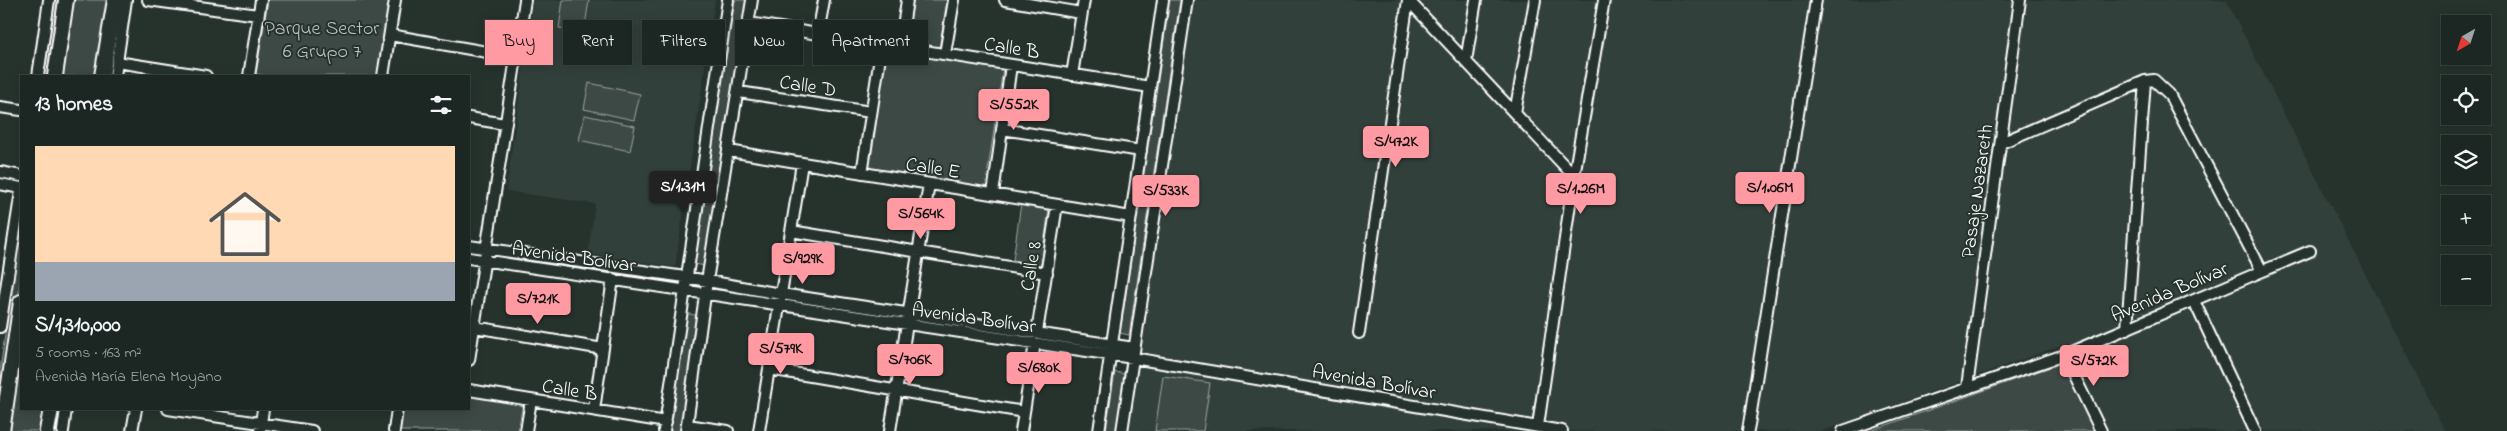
<!DOCTYPE html>
<meta charset="utf-8">
<style>
:root{--surface:#1c2622;--page:#29322f;--text:#f1f3f6;--muted:#a0a5a5;--line:#3a4340;--accent:#ff9aa2}
body{margin:0;font-family:"Indie Flower",sans-serif;background:var(--page);color:var(--text);height:100vh;display:flex;flex-direction:column;font-size:19px;white-space:nowrap}
*{box-sizing:border-box;margin:0}
p{font-size:16px;color:var(--muted)}
.icon{flex:none;width:28px;height:28px;fill:none;stroke:currentColor;stroke-width:2;stroke-linecap:round;stroke-linejoin:round}
.map{position:relative;flex:1;overflow:hidden}
.drawer{position:absolute;left:20px;top:75px;width:450px;height:335px;display:flex;flex-direction:column;background:var(--surface);border-radius:0px;box-shadow:0 2px 12px #0003,0 0 0 1px var(--line)}
.drawer>*{flex:none}
.top-card{position:absolute;left:485px;top:20px;width:475px;height:45px;display:flex;gap:10px}
.needle{width:32px;rotate:219deg}
.buttons{position:absolute;left:2441px;top:15px;display:grid;gap:10px}
.buttons a{display:grid;place-items:center;width:50px;height:50px;border-radius:0px;background:var(--surface);box-shadow:0 2px 12px #0003,0 0 0 1px var(--line);font-size:25px}
.price{position:absolute;translate:-50% -42px;padding:0 11px;border-radius:5px;background:var(--accent);color:#111;font-size:16px;line-height:32px;filter:drop-shadow(0 1px 2px #0008)}
.price::after{content:'';position:absolute;left:50%;top:30px;width:15px;height:11px;margin-left:-8px;background:inherit;clip-path:polygon(0 0,100% 0,50% 100%)}
.price.on{background:#222;color:#fff}
ul{padding:0;list-style:none}
li{display:grid;align-content:center;gap:10px;height:265px;padding:0 15px}
li+li{border-top:1px solid var(--line)}
li span{display:grid;place-items:center;height:155px;border-radius:0px;color:#555}
li>.icon{margin-inline-start:auto}
span .icon{width:90px;height:90px;fill:#fffc;stroke-width:1}
li b{font-size:21px}
h2{display:flex;justify-content:space-between;align-items:center;height:60px;padding:0 15px;font-size:21px}
.chip{padding:0 18px;border-radius:0px;background:var(--surface);box-shadow:0 2px 12px #0003,0 0 0 1px var(--line);font-size:18px;line-height:45px}
.chip.on{background:var(--accent);color:#111}
.map>svg:first-child{display:block}
.built{fill:#333f3a}
.green{fill:#3e4944;stroke:#9ea4a2}
.lines{fill:none;stroke-linecap:round;stroke-linejoin:round}
.minor-casing{stroke:#fff;stroke-width:14}
.major-casing{stroke:#fff;stroke-width:18}
.minor{stroke:#26332d;stroke-width:10}
.major{stroke:#26332d;stroke-width:14}
.labels{text-anchor:middle;stroke-width:4;stroke-linejoin:round;paint-order:stroke}
.park-label{font-size:20px;fill:#bbbfbe;stroke:#26332d}
.street-label{font-size:20px;fill:#fff;stroke:#26332d}
</style>
<div class="map">
<svg width="2507" height="431" viewBox="0 0 2507 431">
<rect width="100%" height="100%" fill="#26332d"/>
<filter id="ink" filterUnits="userSpaceOnUse"><feTurbulence type="fractalNoise" baseFrequency=".02" numOctaves="2"/><feDisplacementMap in="SourceGraphic" scale="10" xChannelSelector="R" yChannelSelector="G"/><feConvolveMatrix kernelMatrix="1 2 1 2 8 2 1 2 1" color-interpolation-filters="sRGB"/></filter>
<g filter="url(#ink)">
<path class="built" d="M 533,0 L 715,0 L 675,267 L 588,254 L 595,204 L 506,191 Z
M 1191,0 L 2226,0 L 2445,431 L 2106,431 L 2065,344 L 1822,431 L 1126,431 Z"/>
<path class="green" d="M 55,0 L 62,0 L 51,76 L 44,76 Z
M 72,0 L 110,0 L 98,76 L 61,76 Z
M 268,0 L 389,0 L 377,76 L 270,76 L 256,74 Z
M 563,0 L 589,0 L 584,32 L 559,28 Z
M 735,0 L 747,0 L 706,266 L 694,264 Z
M 913,0 L 947,0 L 939,50 L 906,45 Z
M 1170,0 L 1180,0 L 1129,335 L 1120,333 Z
M 886,51 L 1003,68 L 985,190 L 869,172 Z
M 589,83 L 640,94 L 634,120 L 584,109 Z
M 585,115 L 635,126 L 630,151 L 579,140 Z
M 1021,203 L 1049,208 L 1041,265 L 1013,260 Z
M 21,220 L 21,277 L 0,420 L 0,371 Z
M 686,313 L 698,316 L 680,431 L 669,431 Z
M 21,342 L 21,409 L 46,409 L 43,431 L 8,431 Z
M 2059,364 L 2068,369 L 2098,431 L 1870,431 Z
M 1115,372 L 1125,374 L 1116,431 L 1106,431 Z
M 1163,376 L 1210,383 L 1203,431 L 1155,431 Z
M 469,394 L 523,403 L 518,431 L 397,431 L 401,409 L 469,409 Z"/>
<g class="lines">
<defs>
<path id="minor" d="M 148,0 L 258,15
M 1005,0 L 1081,13
M 1408,0 L 1574,176
M 749,23 L 1150,87
M 818,34 L 824,0
M 390,35 L 516,57
M 900,47 L 907,0
M 945,54 L 954,0
M 1466,61 L 1476,0
M 117,62 L 206,76
M 1072,75 L 1084,0
M 38,76 L 49,0
M 115,76 L 126,0
M 249,76 L 261,0
M 383,76 L 395,0
M 739,92 L 871,112
M 0,107 L 21,110
M 1515,113 L 1535,0
M 469,118 L 505,124
M 1002,129 L 1141,151
M 2001,143 L 2145,81 L 2154,80 L 2169,94 L 2262,271
M 729,151 L 1131,217
M 0,172 L 21,176
M 862,173 L 882,44
M 0,184 L 21,188
M 993,194 L 1011,65
M 791,231 L 1047,273
M 469,246 L 685,277 L 781,294 L 1134,348
M 469,258 L 1133,358 L 1562,431
M 2194,301 L 2255,431
M 469,326 L 603,349
M 0,327 L 21,191
M 2127,329 L 2145,81
M 1037,332 L 1057,205
M 1359,333 L 1408,0
M 2064,355 L 2101,431
M 469,360 L 525,0
M 769,369 L 1024,412
M 1967,387 L 2020,0
M 469,390 L 666,422
M 168,409 L 312,431
M 594,410 L 613,279
M 687,425 L 728,431
M 1538,426 L 1574,176 L 1604,0
M 63,431 L 66,409
M 132,431 L 136,409
M 260,431 L 263,409
M 394,431 L 397,409
M 526,431 L 531,400
M 664,431 L 728,0
M 686,431 L 707,281 L 752,0
M 759,431 L 802,163
M 890,431 L 929,184
M 1021,431 L 1035,343
M 1099,431 L 1163,0
M 1122,431 L 1187,0
M 1748,431 L 1816,0
M 1843,431 L 2064,355 L 2310,251"/>
<path id="major" d="M 55,76 L 66,0
M 102,76 L 115,0
M 2,431 L 21,302
M 47,431 L 51,409"/>
</defs>
<use href="#minor" class="minor-casing"/>
<use href="#major" class="major-casing"/>
<use href="#minor" class="minor"/>
<use href="#major" class="major"/>
</g>
</g>
<g class="labels">
<g class="park-label">
<text x="322" y="34">Parque Sector<tspan x="322" dy="23">6 Grupo 7</tspan></text>
</g>
<g class="street-label">
<text transform="translate(1012 47) rotate(9)" y="7">Calle B</text>
<text transform="translate(808 85) rotate(9)" y="7">Calle D</text>
<text transform="translate(933 167) rotate(9)" y="7">Calle E</text>
<text transform="translate(1976 191) rotate(-82)" y="7">Pasaje Nazareth</text>
<text transform="translate(574 256) rotate(8)" y="7">Avenida Bolívar</text>
<text transform="translate(1030 266) rotate(-81)" y="7">Calle 8</text>
<text transform="translate(2169 291) rotate(-23)" y="7">Avenida Bolívar</text>
<text transform="translate(974 317) rotate(8)" y="7">Avenida Bolívar</text>
<text transform="translate(1374 381) rotate(10)" y="7">Avenida Bolívar</text>
<text transform="translate(570 389) rotate(9)" y="7">Calle B</text>
</g>
</g>
</svg>
<div class="buttons">
<a><svg class="needle" viewBox="-14 -14 28 28"><path d="M0-13l5 13h-10z" fill="#e53935"/><path d="M0 13l5-13h-10z" fill="#a0a5a5"/></svg></a>
<a><svg class="icon" aria-label="locate" viewBox="0 0 24 24"><circle cx="12" cy="12" r="6"/><path d="M12 2v4M12 18v4M2 12h4M18 12h4"/></svg></a>
<a><svg class="icon" aria-label="layers" viewBox="0 0 24 24"><path d="M12 4l9 5-9 5-9-5zM3 14l9 5 9-5"/></svg></a>
<a>+</a>
<a>−</a>
</div>
<b class="price" style="left:1014px;top:131px">S/552K</b>
<b class="price" style="left:1396px;top:168px">S/472K</b>
<b class="price on" style="left:683px;top:213px">S/1.31M</b>
<b class="price" style="left:1770px;top:214px">S/1.06M</b>
<b class="price" style="left:1581px;top:215px">S/1.26M</b>
<b class="price" style="left:1166px;top:217px">S/533K</b>
<b class="price" style="left:921px;top:240px">S/564K</b>
<b class="price" style="left:803px;top:285px">S/929K</b>
<b class="price" style="left:538px;top:325px">S/721K</b>
<b class="price" style="left:781px;top:375px">S/579K</b>
<b class="price" style="left:910px;top:386px">S/706K</b>
<b class="price" style="left:2094px;top:387px">S/572K</b>
<b class="price" style="left:1039px;top:394px">S/680K</b>
<div class="top-card">
<a class="chip on">Buy</a>
<a class="chip">Rent</a>
<a class="chip">Filters</a>
<a class="chip">New</a>
<a class="chip">Apartment</a>
</div>
<section class="drawer">
<h2>13 homes<svg class="icon" aria-label="filters" viewBox="0 0 24 24"><path d="M4 7h16M4 17h16"/><circle cx="9" cy="7" r="2"/><circle cx="15" cy="17" r="2"/></svg></h2>
<ul>
<li><span style="background:linear-gradient(#ffd9b3 75%,#9aa5b1 0)"><svg class="icon" aria-label="home" viewBox="0 0 24 24"><path d="M3 11l9-7 9 7M6 9v11h12V9"/></svg></span><div><b>S/1,310,000</b><p>5 rooms · 163 m²</p><p>Avenida María Elena Moyano</p></div></li>
</ul>
</section>
</div>
